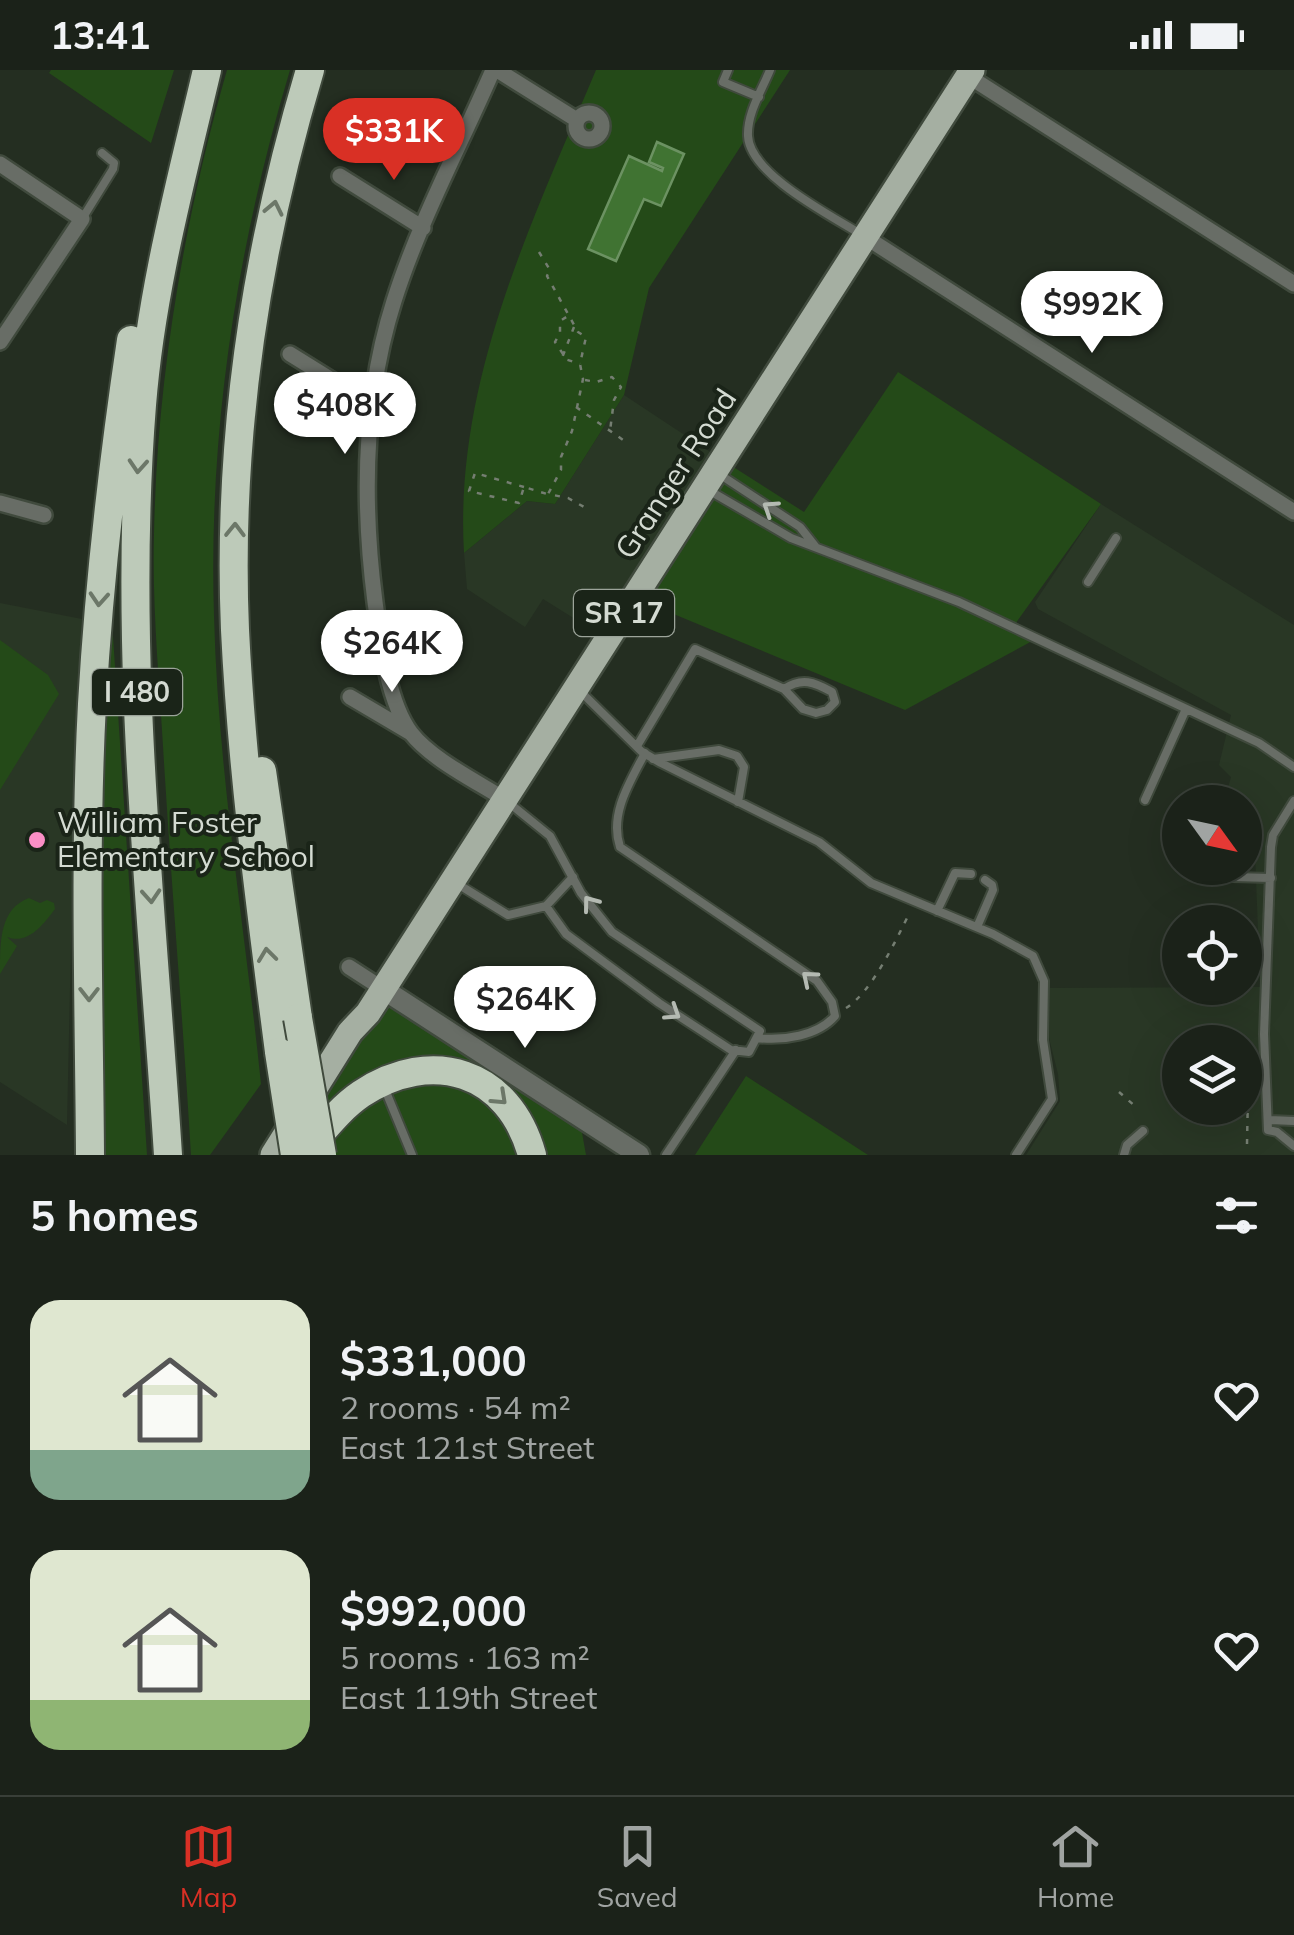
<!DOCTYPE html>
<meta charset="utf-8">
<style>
:root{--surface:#1b2219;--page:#282f26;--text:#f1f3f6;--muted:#a0a4a2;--line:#393f38;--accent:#d93025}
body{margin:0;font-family:Mulish,sans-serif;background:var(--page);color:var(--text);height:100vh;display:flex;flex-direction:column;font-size:38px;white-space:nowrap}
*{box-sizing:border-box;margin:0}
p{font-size:32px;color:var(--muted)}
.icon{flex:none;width:55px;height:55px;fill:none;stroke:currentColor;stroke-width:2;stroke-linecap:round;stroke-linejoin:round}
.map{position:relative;height:1085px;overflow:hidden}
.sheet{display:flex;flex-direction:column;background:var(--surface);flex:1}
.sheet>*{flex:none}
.needle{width:65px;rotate:123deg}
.controls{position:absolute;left:1162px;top:715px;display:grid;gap:20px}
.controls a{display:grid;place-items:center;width:100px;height:100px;border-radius:50%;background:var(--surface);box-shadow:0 10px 40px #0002,0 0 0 2px var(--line);font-size:50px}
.price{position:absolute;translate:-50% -85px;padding:0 22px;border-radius:35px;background:#fff;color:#222;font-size:32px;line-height:65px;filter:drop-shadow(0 2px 5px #0008)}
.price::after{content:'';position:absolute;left:50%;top:60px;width:30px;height:22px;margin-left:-15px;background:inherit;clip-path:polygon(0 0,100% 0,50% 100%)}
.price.active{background:var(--accent);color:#fff}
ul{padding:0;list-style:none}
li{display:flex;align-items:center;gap:30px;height:250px;padding:0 30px}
li span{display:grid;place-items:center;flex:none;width:280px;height:200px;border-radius:30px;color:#555}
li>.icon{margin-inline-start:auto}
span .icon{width:120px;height:120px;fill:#fffc;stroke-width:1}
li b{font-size:42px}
h2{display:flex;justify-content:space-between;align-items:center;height:120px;padding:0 30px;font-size:42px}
.status{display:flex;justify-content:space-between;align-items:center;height:70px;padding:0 50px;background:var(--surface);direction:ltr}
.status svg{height:28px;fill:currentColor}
.menu{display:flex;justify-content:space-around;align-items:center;height:140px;border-top:2px solid var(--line);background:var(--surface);font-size:28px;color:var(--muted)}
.menu a{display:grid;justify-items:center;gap:5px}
.menu .active{color:var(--accent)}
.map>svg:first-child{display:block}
.built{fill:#293725;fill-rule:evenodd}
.green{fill:#244a18}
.water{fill:#407332;stroke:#6c9262;stroke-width:2.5}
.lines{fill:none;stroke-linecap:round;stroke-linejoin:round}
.service-casing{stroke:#404a3d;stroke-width:12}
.minor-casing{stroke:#404a3d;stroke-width:20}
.tertiary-casing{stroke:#404a3d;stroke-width:25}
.primary-casing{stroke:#404a3d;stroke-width:30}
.motorway-casing{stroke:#404a3d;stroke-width:32}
.path{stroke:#757e72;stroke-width:2.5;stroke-dasharray:5 8;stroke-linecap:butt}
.service{stroke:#686d66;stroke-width:8}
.minor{stroke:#686d66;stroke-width:15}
.tertiary{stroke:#686d66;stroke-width:20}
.primary{stroke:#a5afa2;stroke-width:25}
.motorway{stroke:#bdcab9;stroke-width:28}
.motorway-bridge-casing{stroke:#404a3d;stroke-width:32;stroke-linecap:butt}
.motorway-bridge{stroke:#bdcab9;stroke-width:28}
.oneway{stroke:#6c7768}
.oneway2{stroke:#b4bab2}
.poi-dot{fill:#fb8fc6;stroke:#1a2418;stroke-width:4}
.labels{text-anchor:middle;stroke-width:8;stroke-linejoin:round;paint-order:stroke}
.shield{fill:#1a2418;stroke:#9ca49a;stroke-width:2.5}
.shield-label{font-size:28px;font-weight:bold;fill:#d4dbd2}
.street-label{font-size:30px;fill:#d4dbd2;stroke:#1a2418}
.poi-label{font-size:30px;fill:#d4dbd2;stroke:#1a2418;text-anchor:start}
</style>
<div class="status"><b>13:41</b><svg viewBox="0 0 49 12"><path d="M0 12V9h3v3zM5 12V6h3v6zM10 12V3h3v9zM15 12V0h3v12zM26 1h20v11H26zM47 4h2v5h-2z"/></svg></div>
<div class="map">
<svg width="1294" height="1085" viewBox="0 0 1294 1085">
<rect width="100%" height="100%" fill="#242e21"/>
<path class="built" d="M 624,325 L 724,391 L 607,569 L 543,529 L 525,557 L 467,519 L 464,483 L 527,431 L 555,434 Z
M 1101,434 L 1294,555 L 1294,1085 L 1026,1085 L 1060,1031 L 1058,1004 L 1049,968 L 1050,918 L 1260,917 L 1255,781 L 1263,758 L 1245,746 L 1245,732 L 1224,732 L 1231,707 L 1219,695 L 1231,645 L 1038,539 L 1035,532 ZM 1180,972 L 1245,972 L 1245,1038 L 1180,1038 Z
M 0,533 L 82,549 L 74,735 L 67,1055 L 0,1012 Z"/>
<path class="green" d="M 51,0 L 174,0 L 151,73 L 49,3 Z
M 227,0 L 290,0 C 237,176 208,362 214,546 C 218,703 245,858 261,1014 L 210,1085 L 191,1085 C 183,949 171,812 163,676 C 159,606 152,534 154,464 C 157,308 184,150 227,0 Z
M 596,0 L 790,0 L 649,218 L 624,325 L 555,434 L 527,431 L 464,483 C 454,312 531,154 596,0 Z
M 898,302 L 1101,434 L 1013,557 L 1036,569 L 905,640 L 635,528 L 724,391 L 804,442 Z
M 110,563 L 113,566 L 147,1085 L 101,1085 L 97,749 Z
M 0,570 L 48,605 L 59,624 L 0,720 Z
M 29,828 L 40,833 L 47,830 L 54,833 L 55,839 C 43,855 28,875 7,867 L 17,876 L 0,904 C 0,869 0,839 29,828 Z
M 383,919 L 579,1046 L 586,1085 L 322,1085 L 311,1020 Z
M 746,1006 L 868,1085 L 695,1085 Z"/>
<path class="water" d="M 657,72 L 684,84 L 661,136 L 644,129 L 616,191 L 588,179 L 629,86 L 662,101 L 663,98 L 649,92 Z"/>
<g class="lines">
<defs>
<path id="service" d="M 728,0 L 723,12 L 759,27
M 770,0 C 762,20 747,43 748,66 C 750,105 832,146 862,165
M 82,149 L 113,99 L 114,93 L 102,83
M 719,404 L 800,457 L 815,476
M 710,421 L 791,468 L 959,532 L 1259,673 L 1294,697
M 1088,512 L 1116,468
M 579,620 L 642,682 L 661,693 L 819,772 L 871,813 L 993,864 L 1033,886 L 1044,911 L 1043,970 L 1052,1029 L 1016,1085
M 637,676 L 695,579 L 784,619 L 803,639 L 816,643 L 827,640 L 835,632 L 832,622 C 814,612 802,607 784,619
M 645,683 C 630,712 609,744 620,777 L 817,911 L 832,932 L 835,946 C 818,966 783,971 757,968
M 653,689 L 719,680 L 737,686 L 744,697 L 738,732
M 1145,730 L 1186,639
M 1294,731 L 1273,765 L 1271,777 L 1264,964 L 1268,1060 L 1277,1062 L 1294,1076
M 1194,806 L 1271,808
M 456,813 L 508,845 L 546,836 L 566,864 L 659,933 L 731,980 L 749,982 L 760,961 L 612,862 L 581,823 L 550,766 L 508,732
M 546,836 L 573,807
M 937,841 L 955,803 L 971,804
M 977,857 L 993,820 L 992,815 L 985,810
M 384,1017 L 412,1085
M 1268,1050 L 1294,1051
M 666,1085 L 736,980
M 1124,1085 L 1127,1075 L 1143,1061"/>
<path id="minor" d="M 493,0 C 460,76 419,152 394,231 C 363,328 362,431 375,532 C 380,569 388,633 411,663 C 431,689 476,711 504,729
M 497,0 L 577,50
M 968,6 L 1294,214
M576 56a13 13 0 1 1 26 0a13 13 0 1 1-26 0Z
M 0,94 L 82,149 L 0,272
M 340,106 L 423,158
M 867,168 L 1294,442
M 290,284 L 372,335
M 0,433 L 44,445
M 350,627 L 411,663
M 349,897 L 383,919"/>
<path id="tertiary" d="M 383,919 L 639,1085"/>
<path id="primary" d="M 273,1085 L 350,962 L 368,943 L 972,0"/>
<path id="motorway" d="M 262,701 L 298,948
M 279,982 C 261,842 242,702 235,560 C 227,371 256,180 310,0
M 306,1080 C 323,1061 339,1039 361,1024 C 432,977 509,1001 532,1085
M 90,1085 C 89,935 84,784 92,634 C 99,512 113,391 131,270
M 168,1085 C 152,836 122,584 142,335 C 151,221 181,111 207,0"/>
</defs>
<use href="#service" class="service-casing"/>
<use href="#minor" class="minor-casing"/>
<use href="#tertiary" class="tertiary-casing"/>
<use href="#primary" class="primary-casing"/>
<use href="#motorway" class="motorway-casing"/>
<path class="path" d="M 539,182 L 550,200 L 547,206 L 578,262 L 586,267 L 580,294 L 583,309 L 572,361 L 561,387 L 561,400 L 548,424 L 568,428 L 584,437
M 574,257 L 562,288 L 580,294
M 563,284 L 555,272 L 560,263 L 560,251 L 568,246
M 585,310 L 596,312 L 612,307 L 621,317 L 614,330 L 610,361
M 576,337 L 626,372
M 524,417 L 475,403 L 469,421 L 519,433 L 524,417 L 547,424
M 846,938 C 872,922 896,870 910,842
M 1119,1022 L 1136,1037
M 1247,1074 L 1248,1023"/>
<use href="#service" class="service"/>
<use href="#minor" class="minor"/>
<use href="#tertiary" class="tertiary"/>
<use href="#primary" class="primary"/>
<use href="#motorway" class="motorway"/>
<defs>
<path id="motorway-bridge" d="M 298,948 L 322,1085
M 279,982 L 295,1085"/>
</defs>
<use href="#motorway-bridge" class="motorway-bridge-casing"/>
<use href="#motorway-bridge" class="motorway-bridge"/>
</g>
<defs><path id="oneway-chevron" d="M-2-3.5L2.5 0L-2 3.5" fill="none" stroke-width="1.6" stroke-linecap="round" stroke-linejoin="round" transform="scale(2.5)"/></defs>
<g class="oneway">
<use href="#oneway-chevron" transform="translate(274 138) rotate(-78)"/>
<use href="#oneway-chevron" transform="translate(138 396) rotate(94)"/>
<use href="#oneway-chevron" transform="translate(235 460) rotate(-89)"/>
<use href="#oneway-chevron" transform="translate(99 529) rotate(94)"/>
<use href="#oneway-chevron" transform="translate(151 826) rotate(86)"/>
<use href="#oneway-chevron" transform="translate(267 885) rotate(-97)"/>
<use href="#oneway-chevron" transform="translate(89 924) rotate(90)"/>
<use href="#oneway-chevron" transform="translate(500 1028) rotate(43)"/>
</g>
<g class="oneway2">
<use href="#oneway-chevron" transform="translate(770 438) rotate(-147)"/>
<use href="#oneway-chevron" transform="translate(590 833) rotate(-127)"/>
<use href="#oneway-chevron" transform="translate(809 908) rotate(-140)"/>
<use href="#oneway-chevron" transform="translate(673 943) rotate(33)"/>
</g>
<circle class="poi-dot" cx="37" cy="770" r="10"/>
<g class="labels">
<g class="shield">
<rect x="574" y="520" width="100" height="46" rx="8"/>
<rect x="92" y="599" width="90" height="46" rx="8"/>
</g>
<g class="shield-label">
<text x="624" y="553">SR 17</text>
<text x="137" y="632">I 480</text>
</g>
<g class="street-label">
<text transform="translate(676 404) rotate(-57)" y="10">Granger Road</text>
</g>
<g class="poi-label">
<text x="57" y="763">William Foster<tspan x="57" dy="34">Elementary School</tspan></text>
</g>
</g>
</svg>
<div class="controls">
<a><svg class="needle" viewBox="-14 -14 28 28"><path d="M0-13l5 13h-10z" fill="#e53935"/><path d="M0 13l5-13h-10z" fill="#a0a4a2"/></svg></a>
<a><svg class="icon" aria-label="locate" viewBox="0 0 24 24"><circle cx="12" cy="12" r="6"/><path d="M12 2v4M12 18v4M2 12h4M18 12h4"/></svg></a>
<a><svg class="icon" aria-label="layers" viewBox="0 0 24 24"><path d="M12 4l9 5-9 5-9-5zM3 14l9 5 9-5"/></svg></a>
</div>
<b class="price active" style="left:394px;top:113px">$331K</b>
<b class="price" style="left:1092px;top:286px">$992K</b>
<b class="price" style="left:345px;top:387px">$408K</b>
<b class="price" style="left:392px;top:625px">$264K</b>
<b class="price" style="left:525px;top:981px">$264K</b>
</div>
<section class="sheet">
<h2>5 homes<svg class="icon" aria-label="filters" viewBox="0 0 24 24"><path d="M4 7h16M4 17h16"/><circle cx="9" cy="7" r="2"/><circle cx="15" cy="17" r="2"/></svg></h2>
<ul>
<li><span style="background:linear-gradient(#dfe7d0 75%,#7fa58c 0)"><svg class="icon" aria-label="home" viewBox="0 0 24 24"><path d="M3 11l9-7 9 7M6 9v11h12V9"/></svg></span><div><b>$331,000</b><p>2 rooms · 54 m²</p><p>East 121st Street</p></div><svg class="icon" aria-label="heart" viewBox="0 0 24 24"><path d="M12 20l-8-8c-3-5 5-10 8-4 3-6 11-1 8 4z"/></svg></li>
<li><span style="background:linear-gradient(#dfe7d0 75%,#8fb573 0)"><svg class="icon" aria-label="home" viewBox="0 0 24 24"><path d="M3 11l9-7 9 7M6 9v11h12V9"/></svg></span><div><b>$992,000</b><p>5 rooms · 163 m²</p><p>East 119th Street</p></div><svg class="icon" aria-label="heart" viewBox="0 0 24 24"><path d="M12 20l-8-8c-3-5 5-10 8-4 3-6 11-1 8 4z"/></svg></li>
</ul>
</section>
<nav class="menu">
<a class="active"><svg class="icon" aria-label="map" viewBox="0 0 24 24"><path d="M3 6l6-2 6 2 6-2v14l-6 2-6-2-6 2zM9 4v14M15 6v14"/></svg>Map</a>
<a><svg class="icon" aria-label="saved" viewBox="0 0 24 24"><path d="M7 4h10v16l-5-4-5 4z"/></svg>Saved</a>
<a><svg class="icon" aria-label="home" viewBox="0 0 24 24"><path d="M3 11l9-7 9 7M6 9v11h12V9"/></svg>Home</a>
</nav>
